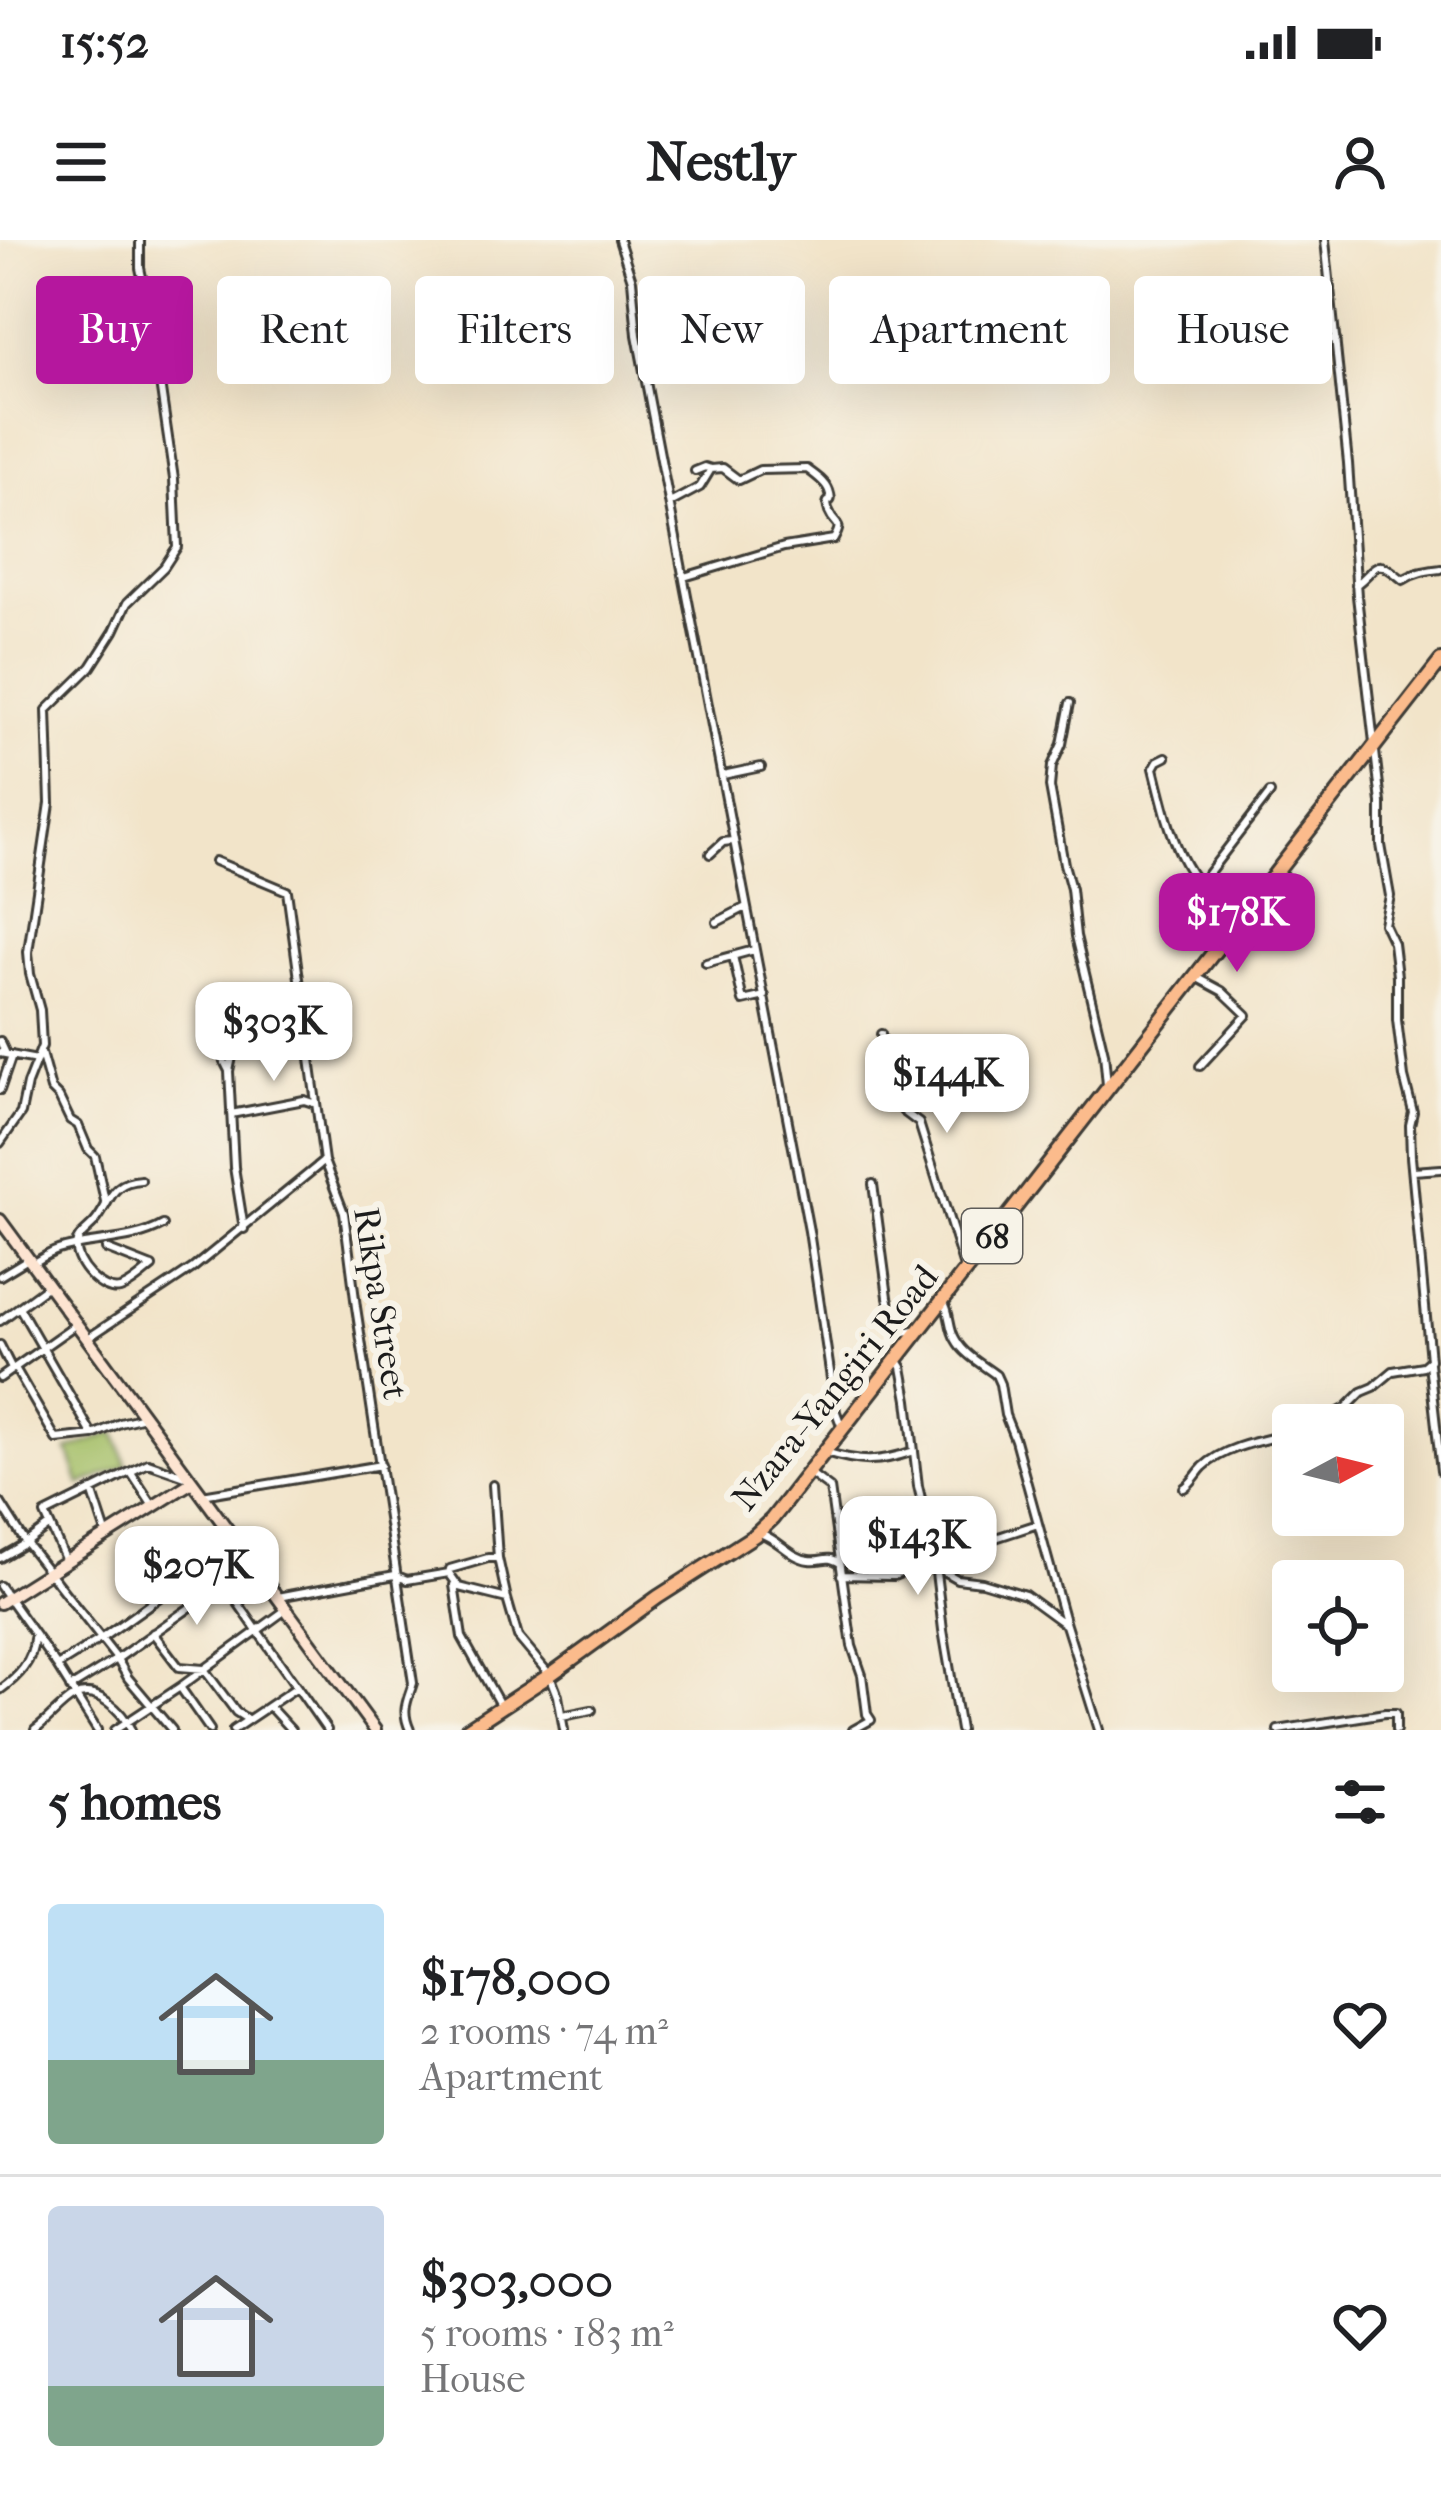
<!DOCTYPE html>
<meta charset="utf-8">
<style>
:root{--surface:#fff;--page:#f6f6f6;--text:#202124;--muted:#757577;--line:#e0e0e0;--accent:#b5179e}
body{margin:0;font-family:"IM FELL French Canon",serif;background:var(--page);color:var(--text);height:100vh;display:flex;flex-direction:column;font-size:45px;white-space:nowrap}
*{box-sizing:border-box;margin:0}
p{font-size:39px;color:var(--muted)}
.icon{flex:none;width:66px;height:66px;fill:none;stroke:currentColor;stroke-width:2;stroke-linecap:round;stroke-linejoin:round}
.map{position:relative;height:1490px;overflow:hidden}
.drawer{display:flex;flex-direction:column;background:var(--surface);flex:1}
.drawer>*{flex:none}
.banner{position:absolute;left:36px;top:36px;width:1371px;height:108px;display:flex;gap:24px}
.needle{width:78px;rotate:83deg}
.fabs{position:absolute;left:1272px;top:1164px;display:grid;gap:24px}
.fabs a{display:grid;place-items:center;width:132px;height:132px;border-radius:12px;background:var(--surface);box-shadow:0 12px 48px #0002;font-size:60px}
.price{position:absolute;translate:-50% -102px;padding:0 27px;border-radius:24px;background:#fff;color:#222;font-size:39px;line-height:78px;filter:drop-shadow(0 3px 6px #0008)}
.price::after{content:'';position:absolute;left:50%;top:72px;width:36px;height:27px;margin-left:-18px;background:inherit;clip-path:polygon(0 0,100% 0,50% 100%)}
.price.active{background:var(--accent);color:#fff}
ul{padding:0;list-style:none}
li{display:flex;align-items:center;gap:36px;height:300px;padding:0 48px}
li+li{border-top:3px solid var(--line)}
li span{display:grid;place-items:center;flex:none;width:336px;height:240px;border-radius:12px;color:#555}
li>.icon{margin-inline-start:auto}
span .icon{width:144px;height:144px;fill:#fffc;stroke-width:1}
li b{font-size:51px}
h2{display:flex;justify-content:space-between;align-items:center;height:144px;padding:0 48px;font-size:51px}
.tag{padding:0 42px;border-radius:12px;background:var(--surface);box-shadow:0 12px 48px #0002;font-size:42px;line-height:108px}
.tag.active{background:var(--accent);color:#fff}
.status{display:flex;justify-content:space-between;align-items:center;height:84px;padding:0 60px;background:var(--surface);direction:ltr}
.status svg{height:33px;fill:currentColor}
header{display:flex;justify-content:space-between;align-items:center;height:156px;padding:0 48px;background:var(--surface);font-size:54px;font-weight:700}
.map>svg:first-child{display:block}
.green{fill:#a3be65;stroke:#606d40;stroke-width:3}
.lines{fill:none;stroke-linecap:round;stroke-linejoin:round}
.street-casing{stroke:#3c3a36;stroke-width:12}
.secondary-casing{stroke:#3c3a36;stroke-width:16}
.primary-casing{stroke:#3c3a36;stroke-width:18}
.street{stroke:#fff;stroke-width:6}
.secondary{stroke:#fde4d1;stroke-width:10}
.primary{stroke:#fbbb8c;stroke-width:12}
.labels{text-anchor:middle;stroke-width:12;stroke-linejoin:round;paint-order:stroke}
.shield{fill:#f7f3e8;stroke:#5e5c59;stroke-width:3}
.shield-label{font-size:33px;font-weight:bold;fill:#1c1c1c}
.street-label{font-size:36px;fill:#1c1c1c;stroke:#f7f3e8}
</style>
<div class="status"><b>15:52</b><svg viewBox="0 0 49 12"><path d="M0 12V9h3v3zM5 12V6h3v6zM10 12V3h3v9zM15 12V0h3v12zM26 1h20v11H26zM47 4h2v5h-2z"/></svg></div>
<header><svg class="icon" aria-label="menu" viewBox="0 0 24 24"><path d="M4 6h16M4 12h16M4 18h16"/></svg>Nestly<svg class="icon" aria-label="person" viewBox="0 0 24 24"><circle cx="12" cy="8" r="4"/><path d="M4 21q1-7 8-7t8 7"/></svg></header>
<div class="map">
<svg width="1441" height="1490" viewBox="0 0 1441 1490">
<rect width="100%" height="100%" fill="#f7f3e8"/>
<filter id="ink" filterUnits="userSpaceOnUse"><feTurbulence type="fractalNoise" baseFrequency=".00833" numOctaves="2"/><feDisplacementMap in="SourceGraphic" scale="24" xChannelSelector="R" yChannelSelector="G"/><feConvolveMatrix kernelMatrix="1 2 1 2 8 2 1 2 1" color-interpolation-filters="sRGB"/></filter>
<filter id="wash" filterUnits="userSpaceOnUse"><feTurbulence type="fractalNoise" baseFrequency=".004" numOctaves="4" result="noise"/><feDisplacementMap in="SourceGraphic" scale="48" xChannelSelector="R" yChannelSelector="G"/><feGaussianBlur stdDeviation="2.7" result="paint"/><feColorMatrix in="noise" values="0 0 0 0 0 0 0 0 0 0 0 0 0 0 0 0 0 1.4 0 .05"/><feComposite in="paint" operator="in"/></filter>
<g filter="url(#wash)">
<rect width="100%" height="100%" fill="#f2e4c9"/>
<path class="green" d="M 115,1192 L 127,1226 L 80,1245 L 68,1210 Z"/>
</g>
<g filter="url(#ink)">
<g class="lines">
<defs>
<path id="street" d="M 619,0 L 632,40 L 637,95 L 809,991 L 836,1172 L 841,1185
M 1290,104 L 1299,98 L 1302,100 L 1336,100
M 670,263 L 700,247 L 711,229
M 684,337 L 784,307 L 834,299 C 844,281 835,287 829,272 C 823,253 835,269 829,251 C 826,242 814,234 807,229 L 760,230 L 739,240 L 723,228 L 711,229 L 705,227 L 695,231
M 1356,345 C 1379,327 1373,315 1403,340 C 1415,332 1426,331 1441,329
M 1070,463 L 1062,504 L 1052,526 L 1050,547 L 1064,624 L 1071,649 L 1076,696 L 1104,813 L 1107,845
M 1166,517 L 1158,521 L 1154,528 C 1170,593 1179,637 1235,680
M 723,535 L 761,527
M 710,614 L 723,602 L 732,601
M 215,621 L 287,651 L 324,921 L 344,973 L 356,1067 L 413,1443 C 407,1462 401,1470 410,1490
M 1211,655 L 1207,635 L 1270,553
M 717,682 L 746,667
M 733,716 L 743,761 L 765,756
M 706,723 L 754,710
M 1196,737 L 1222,751 L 1247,775 L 1200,826
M 881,794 L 883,816 L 879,835 L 901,863 L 903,871 L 919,883 L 964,1027
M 0,801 L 6,814
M 0,813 L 37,820
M 41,813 L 51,849 L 59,857 L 70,880 L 78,885 L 88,909 L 95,916 L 105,961
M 229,831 L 222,817 L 232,817 L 229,831 L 234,927 L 244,989
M 0,850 L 12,815
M 231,874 L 304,860 L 316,864
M 0,903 L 21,873 L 27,844 L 42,806 L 40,770 L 30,734 L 28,712 L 50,563 L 47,470 L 91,427 L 114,391 L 127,363 L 164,327 L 177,307 L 174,239 L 150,74 L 140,28 L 140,0
M 1413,931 L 1441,929
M 141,940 C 108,942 111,964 94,983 C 88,990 77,996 76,1005 C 73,1023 102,1054 120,1049 C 131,1046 143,1034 152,1027
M 873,944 L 888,1057 L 896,1089 L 898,1093 L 915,1090
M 106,1009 L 152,1027
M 32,1024 C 40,1019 49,1013 58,1010 C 92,999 131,1003 163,985
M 0,1036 L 28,1019
M 943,1061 C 951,1073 948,1088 956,1100 C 964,1115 983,1125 996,1135 L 1000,1144 L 1005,1175 L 1015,1200 L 1066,1385
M 19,1067 L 92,1194
M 0,1081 L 49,1045
M 88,1098 L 193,1028 L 324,921
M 0,1105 L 12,1129
M 897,1119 L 902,1127 L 908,1160 L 918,1246 L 933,1308 L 943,1390 L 960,1490
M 1429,1123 L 1441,1231
M 15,1128 L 56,1199 L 93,1195 L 120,1183 L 144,1177
M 0,1138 L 75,1085
M 1314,1185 L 1346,1168 L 1362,1152 L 1374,1147 L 1393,1131 L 1423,1126 L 1430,1120 L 1411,917 L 1410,885 L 1413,872 L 1404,837 L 1397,780 L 1397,736 L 1393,703 L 1384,684 L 1390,656 L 1381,605 L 1381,563 L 1357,356 L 1348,223 L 1325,0
M 825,1212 C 861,1223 878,1223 914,1211
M 132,1234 L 153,1266
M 811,1234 L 830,1248 L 852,1406 L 862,1435 L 867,1474 L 871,1480 L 853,1490
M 493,1245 L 498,1318 L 507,1359
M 1184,1248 C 1193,1242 1196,1234 1203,1227 C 1225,1206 1264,1200 1293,1193
M 92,1250 L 107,1296
M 202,1255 L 381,1225
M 0,1262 L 26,1303 L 117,1419 L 128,1438 L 172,1490
M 762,1294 C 779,1300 791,1318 809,1320 C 825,1322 825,1314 840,1323
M 0,1318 L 26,1303 L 50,1285
M 66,1321 L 45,1274 L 148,1223 L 185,1236
M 936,1327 L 957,1339 L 982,1342 L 1025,1355 L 1066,1385 L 1099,1490
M 449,1333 L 450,1329 L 488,1318 L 498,1318
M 841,1335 L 894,1336 L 962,1309 L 1038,1284
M 224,1343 L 327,1490
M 454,1345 L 462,1397 L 500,1465
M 0,1346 L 57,1426 L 97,1490
M 278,1357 L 395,1335 L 407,1340 L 449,1333 L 459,1347 L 507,1359 L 518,1397 L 550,1435 L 558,1456 L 564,1490
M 153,1393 L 179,1427 L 204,1429 L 236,1472 L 247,1479
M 57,1426 L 102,1398 L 237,1302
M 180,1447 L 210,1490
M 70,1448 L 117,1419 L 253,1323
M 0,1450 C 18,1437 33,1422 34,1399
M 269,1466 L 291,1490
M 562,1476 L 592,1470
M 35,1490 C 48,1481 62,1463 74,1457 C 97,1445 123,1472 131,1490
M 115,1490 L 180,1447 L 287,1369
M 233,1490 L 297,1447
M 1278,1490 L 1385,1473 L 1396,1473 L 1396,1490"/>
<path id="secondary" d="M 0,980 L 375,1490
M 0,1363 L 192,1242"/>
<path id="primary" d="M 466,1490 L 550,1435 L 658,1357 L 755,1295 L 772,1279 L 1441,421"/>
</defs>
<use href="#street" class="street-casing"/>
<use href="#secondary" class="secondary-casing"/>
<use href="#primary" class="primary-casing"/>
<use href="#street" class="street"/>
<use href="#secondary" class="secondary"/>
<use href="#primary" class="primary"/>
</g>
</g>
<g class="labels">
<rect class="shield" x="962" y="969" width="60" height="54" rx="9"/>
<g class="shield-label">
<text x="992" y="1008">68</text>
</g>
<g class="street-label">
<text transform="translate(382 1063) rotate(81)" y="13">Rikpa Street</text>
<text transform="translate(834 1147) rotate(-51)" y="13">Nzara-Yangiri Road</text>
</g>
</g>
</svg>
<div class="fabs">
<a><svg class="needle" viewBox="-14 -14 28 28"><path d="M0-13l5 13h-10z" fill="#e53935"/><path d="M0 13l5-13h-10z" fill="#757577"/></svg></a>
<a><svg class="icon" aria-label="locate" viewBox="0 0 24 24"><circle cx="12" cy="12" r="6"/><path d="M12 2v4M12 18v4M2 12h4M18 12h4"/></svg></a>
</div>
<b class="price active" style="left:1237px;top:735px">$178K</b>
<b class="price" style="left:274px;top:844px">$303K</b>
<b class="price" style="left:947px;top:896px">$144K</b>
<b class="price" style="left:918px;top:1358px">$143K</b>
<b class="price" style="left:197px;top:1388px">$207K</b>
<div class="banner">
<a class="tag active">Buy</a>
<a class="tag">Rent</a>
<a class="tag">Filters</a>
<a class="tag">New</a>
<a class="tag">Apartment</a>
<a class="tag">House</a>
</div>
</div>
<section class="drawer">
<h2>5 homes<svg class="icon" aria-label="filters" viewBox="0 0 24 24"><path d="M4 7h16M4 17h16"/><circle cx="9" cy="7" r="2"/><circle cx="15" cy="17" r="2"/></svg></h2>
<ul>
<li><span style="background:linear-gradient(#bfe0f5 65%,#7fa58c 0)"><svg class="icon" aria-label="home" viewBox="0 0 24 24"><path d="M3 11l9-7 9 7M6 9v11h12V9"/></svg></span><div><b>$178,000</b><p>2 rooms · 74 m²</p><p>Apartment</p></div><svg class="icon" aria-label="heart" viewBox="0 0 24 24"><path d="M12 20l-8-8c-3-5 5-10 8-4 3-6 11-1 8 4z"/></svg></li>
<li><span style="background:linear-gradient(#c9d6e8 75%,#7fa58c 0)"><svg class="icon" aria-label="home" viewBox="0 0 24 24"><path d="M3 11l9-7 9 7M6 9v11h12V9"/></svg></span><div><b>$303,000</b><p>5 rooms · 183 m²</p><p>House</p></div><svg class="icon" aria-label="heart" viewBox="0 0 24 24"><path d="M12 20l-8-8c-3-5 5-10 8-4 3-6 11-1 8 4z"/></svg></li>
</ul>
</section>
